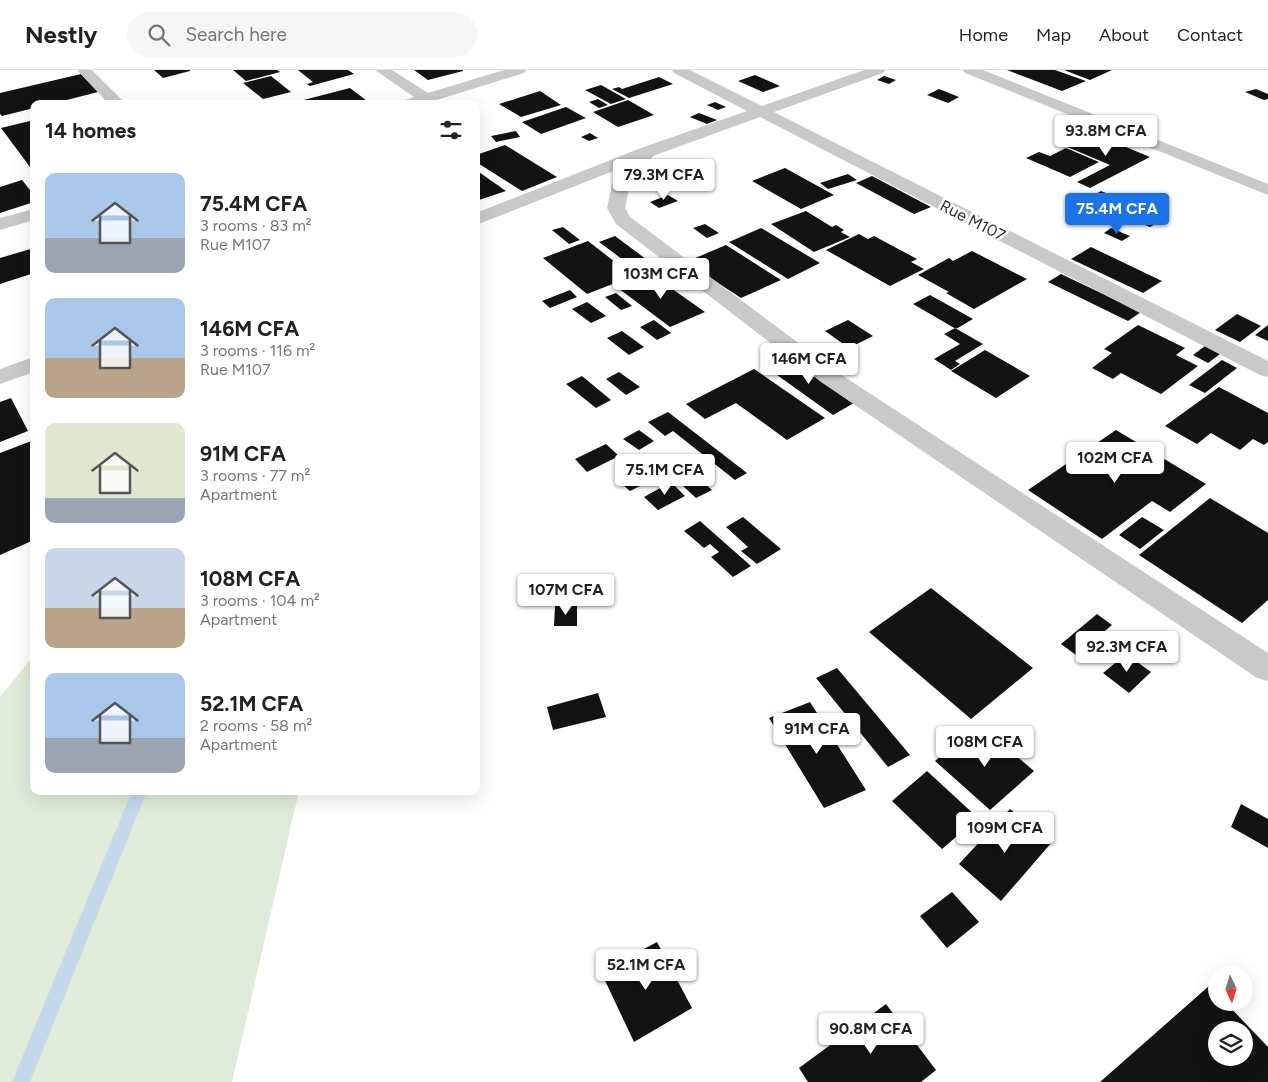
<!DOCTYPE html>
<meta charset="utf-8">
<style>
:root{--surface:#fff;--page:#f6f6f6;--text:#222;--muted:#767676;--line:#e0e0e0;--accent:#1a73e8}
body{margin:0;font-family:Figtree,sans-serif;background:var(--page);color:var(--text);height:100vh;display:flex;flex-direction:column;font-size:19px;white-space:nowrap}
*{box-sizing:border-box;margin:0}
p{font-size:16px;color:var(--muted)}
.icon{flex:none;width:28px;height:28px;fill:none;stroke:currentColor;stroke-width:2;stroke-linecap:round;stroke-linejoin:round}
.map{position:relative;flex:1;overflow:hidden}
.panel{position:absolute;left:30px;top:30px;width:450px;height:695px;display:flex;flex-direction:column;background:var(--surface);border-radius:10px;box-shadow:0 5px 20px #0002}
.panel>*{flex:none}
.needle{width:32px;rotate:176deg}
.tools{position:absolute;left:1208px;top:896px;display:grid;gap:10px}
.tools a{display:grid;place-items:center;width:45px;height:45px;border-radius:50%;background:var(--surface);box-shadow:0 5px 20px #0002;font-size:25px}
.price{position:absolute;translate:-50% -42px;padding:0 11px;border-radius:5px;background:#fff;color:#222;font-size:16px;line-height:32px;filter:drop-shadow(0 1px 2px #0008)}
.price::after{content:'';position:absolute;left:50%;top:30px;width:15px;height:11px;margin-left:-8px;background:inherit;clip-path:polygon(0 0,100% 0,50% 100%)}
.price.on{background:var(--accent);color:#fff}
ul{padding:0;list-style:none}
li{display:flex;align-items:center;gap:15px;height:125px;padding:0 15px}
li span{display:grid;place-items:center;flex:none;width:140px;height:100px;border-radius:10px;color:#555}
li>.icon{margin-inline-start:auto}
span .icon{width:60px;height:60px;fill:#fffc;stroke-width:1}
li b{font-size:21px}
h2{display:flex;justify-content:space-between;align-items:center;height:60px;padding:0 15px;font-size:21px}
header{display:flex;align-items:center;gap:30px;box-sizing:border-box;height:70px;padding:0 25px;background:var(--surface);border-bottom:1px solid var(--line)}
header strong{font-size:24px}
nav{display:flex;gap:28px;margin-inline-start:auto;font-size:18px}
.search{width:350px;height:45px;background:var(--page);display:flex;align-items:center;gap:12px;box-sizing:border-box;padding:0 18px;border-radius:28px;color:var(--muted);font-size:19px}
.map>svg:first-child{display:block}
.green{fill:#e1ebd9}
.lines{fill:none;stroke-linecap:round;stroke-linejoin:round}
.stream{fill:#c4daec;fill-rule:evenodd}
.building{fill:#131313;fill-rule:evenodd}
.minor{fill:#c9c9c9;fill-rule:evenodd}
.labels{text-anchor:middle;stroke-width:5;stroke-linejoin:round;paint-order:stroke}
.far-street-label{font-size:16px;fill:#2c2c2c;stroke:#fff}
</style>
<header>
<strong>Nestly</strong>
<div class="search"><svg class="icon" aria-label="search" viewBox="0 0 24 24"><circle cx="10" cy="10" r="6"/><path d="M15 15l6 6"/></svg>Search here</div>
<nav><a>Home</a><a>Map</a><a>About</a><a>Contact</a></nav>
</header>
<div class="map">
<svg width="1268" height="1012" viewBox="0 0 1268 1012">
<rect width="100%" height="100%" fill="#fff"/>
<path class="green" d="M 34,585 L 34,721 L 299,721 L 232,1012 L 0,1012 L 0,627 Z"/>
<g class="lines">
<path class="stream" d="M 132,721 L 147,721 L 30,1012 L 12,1012 Z"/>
</g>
<path class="building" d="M 154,0 L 190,0 L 190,1 L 163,8 Z
M 233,0 L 277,0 L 280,2 L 246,11 Z
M 298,0 L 348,0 L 354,4 L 310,16 L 307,14 L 313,12 Z
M 414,0 L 463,0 L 463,1 L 428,10 Z
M 1007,0 L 1055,0 L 1086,11 L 1062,21 Z
M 1064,0 L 1112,0 L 1090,10 Z
M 81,4 L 98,22 L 51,34 L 34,34 L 34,38 L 2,46 L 0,44 L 0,23 Z
M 755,5 L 780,16 L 763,22 L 738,11 Z
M 271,6 L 291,22 L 263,29 L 243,13 Z
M 884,6 L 896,10 L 889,14 L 877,10 Z
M 659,7 L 673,14 L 629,28 L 612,19 L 619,17 L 622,19 Z
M 601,15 L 626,29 L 611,34 L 585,20 Z
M 350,18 L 371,34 L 292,34 L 292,33 Z
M 939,19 L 959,27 L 948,33 L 927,25 Z
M 1256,19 L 1268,24 L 1268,29 L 1264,30 L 1245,22 Z
M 540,21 L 561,35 L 521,47 L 499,34 Z
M 598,29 L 608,35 L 599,38 L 589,32 Z
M 628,30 L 654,45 L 618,57 L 593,42 Z
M 715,32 L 726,37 L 718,40 L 707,35 Z
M 566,37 L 586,48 L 541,64 L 522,52 Z
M 699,43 L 717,50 L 707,54 L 690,47 Z
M 34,50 L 34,96 L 30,97 L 1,58 Z
M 516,61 L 520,67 L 496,72 L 491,66 Z
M 590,63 L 598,68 L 589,71 L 581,67 Z
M 1092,63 L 1150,87 L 1090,118 L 1077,112 L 1110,95 L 1065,76 Z
M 505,75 L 557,107 L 522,121 L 476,92 L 476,85 Z
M 1066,78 L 1099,92 L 1070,107 L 1026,88 L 1039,82 L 1050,86 Z
M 785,98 L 834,125 L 801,139 L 752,111 Z
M 476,100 L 506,121 L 476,131 Z
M 848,104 L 857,110 L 828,119 L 820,113 Z
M 872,106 L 931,137 L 914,144 L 856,113 Z
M 22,110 L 34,125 L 34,132 L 0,143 L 0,117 Z
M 1101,121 L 1111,125 L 1095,134 L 1086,130 Z
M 668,125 L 678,131 L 659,138 L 650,132 Z
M 1117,127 L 1166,148 L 1150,157 L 1102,136 Z
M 806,141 L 832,157 L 836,155 L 844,160 L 841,162 L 850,167 L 814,182 L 771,154 Z
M 705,154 L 719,163 L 707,168 L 693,158 Z
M 563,157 L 580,170 L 569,174 L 552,160 Z
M 761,158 L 820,193 L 788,209 L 729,172 Z
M 1111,158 L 1130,166 L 1122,171 L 1104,163 Z
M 859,164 L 868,169 L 874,166 L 917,189 L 911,192 L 924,199 L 890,216 L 826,180 Z
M 615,166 L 658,198 L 642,204 L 599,172 Z
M 588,171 L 633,206 L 587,224 L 543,188 Z
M 726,175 L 781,210 L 741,228 L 686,192 Z
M 1091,177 L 1162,211 L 1143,223 L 1071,189 Z
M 34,178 L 34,203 L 0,214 L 0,188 Z
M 972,181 L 1027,209 L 974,239 L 946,223 L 949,222 L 918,205 L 949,188 L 953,191 Z
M 651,204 L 705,242 L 670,257 L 618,218 Z
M 1061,204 L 1141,242 L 1128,251 L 1048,212 Z
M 570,220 L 577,227 L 550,238 L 542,231 Z
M 616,223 L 632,236 L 621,240 L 605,227 Z
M 930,225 L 973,249 L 956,259 L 913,234 Z
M 587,232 L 606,246 L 591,253 L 572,239 Z
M 1237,244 L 1261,256 L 1240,272 L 1215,260 Z
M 654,250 L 671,263 L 657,270 L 640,257 Z
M 848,250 L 873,266 L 849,278 L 825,261 Z
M 1138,255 L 1185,278 L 1176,285 L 1198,296 L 1161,324 L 1121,303 L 1113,309 L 1092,298 L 1112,283 L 1104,279 Z
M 1268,255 L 1268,271 L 1255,265 Z
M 955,258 L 983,274 L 955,291 L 960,294 L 951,300 L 934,289 L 960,274 L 944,264 Z
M 622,261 L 644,277 L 629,285 L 607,268 Z
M 1205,276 L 1220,284 L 1208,293 L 1193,285 Z
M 985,280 L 1030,306 L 996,328 L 951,301 Z
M 784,285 L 854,333 L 833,345 L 763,295 Z
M 1222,290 L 1237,298 L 1205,323 L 1189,315 Z
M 754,299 L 825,348 L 787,370 L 736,333 L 705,349 L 686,334 Z
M 619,302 L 640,317 L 626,325 L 606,309 Z
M 582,306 L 611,330 L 596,338 L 566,314 Z
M 1219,317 L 1268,343 L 1268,372 L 1264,375 L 1253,369 L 1240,380 L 1211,363 L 1197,374 L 1165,356 Z
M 11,328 L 28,361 L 0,372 L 0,332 Z
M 668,342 L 747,403 L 735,410 L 673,361 L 665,366 L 648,352 Z
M 639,360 L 654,371 L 639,380 L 623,369 Z
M 1116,360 L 1206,414 L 1170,442 L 1152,431 L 1102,469 L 1028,420 Z
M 34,370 L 34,470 L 0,485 L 0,383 Z
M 606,374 L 619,386 L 587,402 L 575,389 Z
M 683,394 L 712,420 L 696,428 L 668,402 Z
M 634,401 L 646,413 L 630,421 L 617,410 Z
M 671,412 L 685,426 L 658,440 L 644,427 Z
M 1210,428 L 1268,463 L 1268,530 L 1242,553 L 1139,485 Z
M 743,447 L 781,479 L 757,494 L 741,481 L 748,477 L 726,457 Z
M 1142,447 L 1164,460 L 1140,479 L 1119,465 Z
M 700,451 L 751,496 L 733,507 L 711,487 L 719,482 L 710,474 L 704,478 L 684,461 Z
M 570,506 L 574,526 L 534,532 L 530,512 Z
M 931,518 L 1033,598 L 971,649 L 869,562 Z
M 555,536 L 577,536 L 577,556 L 554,556 Z
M 1097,544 L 1112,555 L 1076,585 L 1061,574 Z
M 1126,584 L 1151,602 L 1129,623 L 1103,603 Z
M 837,598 L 910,685 L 888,697 L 816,608 Z
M 598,623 L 606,647 L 553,660 L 547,637 Z
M 810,632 L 866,720 L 824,738 L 769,648 Z
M 986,660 L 1034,701 L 990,740 L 935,691 L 968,663 L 975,669 Z
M 927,701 L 978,748 L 942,779 L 892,731 Z
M 1241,734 L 1268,749 L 1268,778 L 1231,757 Z
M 1010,739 L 1052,772 L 1001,831 L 959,794 Z
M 952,822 L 979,852 L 947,878 L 920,846 Z
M 657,872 L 692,938 L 634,972 L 601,902 Z
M 1209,916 L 1216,924 L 1216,932 L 1225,932 L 1268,977 L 1268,1012 L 1100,1012 ZM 1216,960 L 1244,960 L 1244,988 L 1216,988 Z
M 886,934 L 936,1000 L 921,1012 L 808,1012 L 799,998 Z"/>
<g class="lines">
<path class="minor" d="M 77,0 L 92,0 L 126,34 L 109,34 Z
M 375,0 L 392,0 L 428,23 L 504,0 L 526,0 L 524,3 L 424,34 L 399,34 L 402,31 L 414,27 Z
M 672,0 L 690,0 L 762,36 L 864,0 L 885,0 L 883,3 L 774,42 L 1268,291 L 1268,307 L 1260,305 L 760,47 L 653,86 L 630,115 L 625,138 L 630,147 L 837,302 L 1268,583 L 1268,611 L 1257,608 L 821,312 L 616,154 L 607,138 L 612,114 L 626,96 L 476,155 L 476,143 L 641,78 L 747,41 L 674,3 Z
M 963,0 L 983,0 L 1268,114 L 1268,125 L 965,3 Z
M 34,139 L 34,150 L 0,160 L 0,148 Z
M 34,287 L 34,302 L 0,314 L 0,299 Z"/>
</g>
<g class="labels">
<g class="far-street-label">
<text transform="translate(973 150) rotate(27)" y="6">Rue M107</text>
</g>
</g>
</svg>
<div class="tools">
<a><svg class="needle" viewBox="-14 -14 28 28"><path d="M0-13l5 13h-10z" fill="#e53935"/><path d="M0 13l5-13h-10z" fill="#767676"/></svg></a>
<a><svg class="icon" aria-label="layers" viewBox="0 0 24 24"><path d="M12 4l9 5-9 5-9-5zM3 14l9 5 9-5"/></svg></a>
</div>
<b class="price" style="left:1106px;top:87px">93.8M CFA</b>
<b class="price" style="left:664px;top:131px">79.3M CFA</b>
<b class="price on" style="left:1117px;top:165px">75.4M CFA</b>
<b class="price" style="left:661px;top:230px">103M CFA</b>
<b class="price" style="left:809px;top:315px">146M CFA</b>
<b class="price" style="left:1115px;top:414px">102M CFA</b>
<b class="price" style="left:665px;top:426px">75.1M CFA</b>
<b class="price" style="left:566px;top:546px">107M CFA</b>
<b class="price" style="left:1127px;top:603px">92.3M CFA</b>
<b class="price" style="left:817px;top:685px">91M CFA</b>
<b class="price" style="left:985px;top:698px">108M CFA</b>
<b class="price" style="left:1005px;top:784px">109M CFA</b>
<b class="price" style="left:646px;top:921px">52.1M CFA</b>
<b class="price" style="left:871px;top:985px">90.8M CFA</b>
<section class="panel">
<h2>14 homes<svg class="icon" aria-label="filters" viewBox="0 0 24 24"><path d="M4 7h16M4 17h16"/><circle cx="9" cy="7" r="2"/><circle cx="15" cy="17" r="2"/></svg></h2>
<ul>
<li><span style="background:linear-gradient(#a9c7e8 65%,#9aa5b1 0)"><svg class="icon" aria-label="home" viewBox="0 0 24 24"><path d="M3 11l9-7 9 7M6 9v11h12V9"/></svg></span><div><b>75.4M CFA</b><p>3 rooms · 83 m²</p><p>Rue M107</p></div></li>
<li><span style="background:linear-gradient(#a9c7e8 60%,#b9a48a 0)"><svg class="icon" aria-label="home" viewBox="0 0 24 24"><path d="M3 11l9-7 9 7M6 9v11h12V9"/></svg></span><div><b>146M CFA</b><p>3 rooms · 116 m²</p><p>Rue M107</p></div></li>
<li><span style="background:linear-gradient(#dfe7d0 75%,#9aa5b1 0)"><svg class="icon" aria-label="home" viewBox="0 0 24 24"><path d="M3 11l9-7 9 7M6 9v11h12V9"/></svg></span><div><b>91M CFA</b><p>3 rooms · 77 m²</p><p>Apartment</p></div></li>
<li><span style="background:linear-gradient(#c9d6e8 60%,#b9a48a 0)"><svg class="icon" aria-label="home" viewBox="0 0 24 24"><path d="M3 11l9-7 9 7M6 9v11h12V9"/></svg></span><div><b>108M CFA</b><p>3 rooms · 104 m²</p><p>Apartment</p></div></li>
<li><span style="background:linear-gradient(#a9c7e8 65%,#9aa5b1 0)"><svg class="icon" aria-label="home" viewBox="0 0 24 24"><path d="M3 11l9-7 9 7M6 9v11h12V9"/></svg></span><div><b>52.1M CFA</b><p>2 rooms · 58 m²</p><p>Apartment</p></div></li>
</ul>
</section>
</div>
